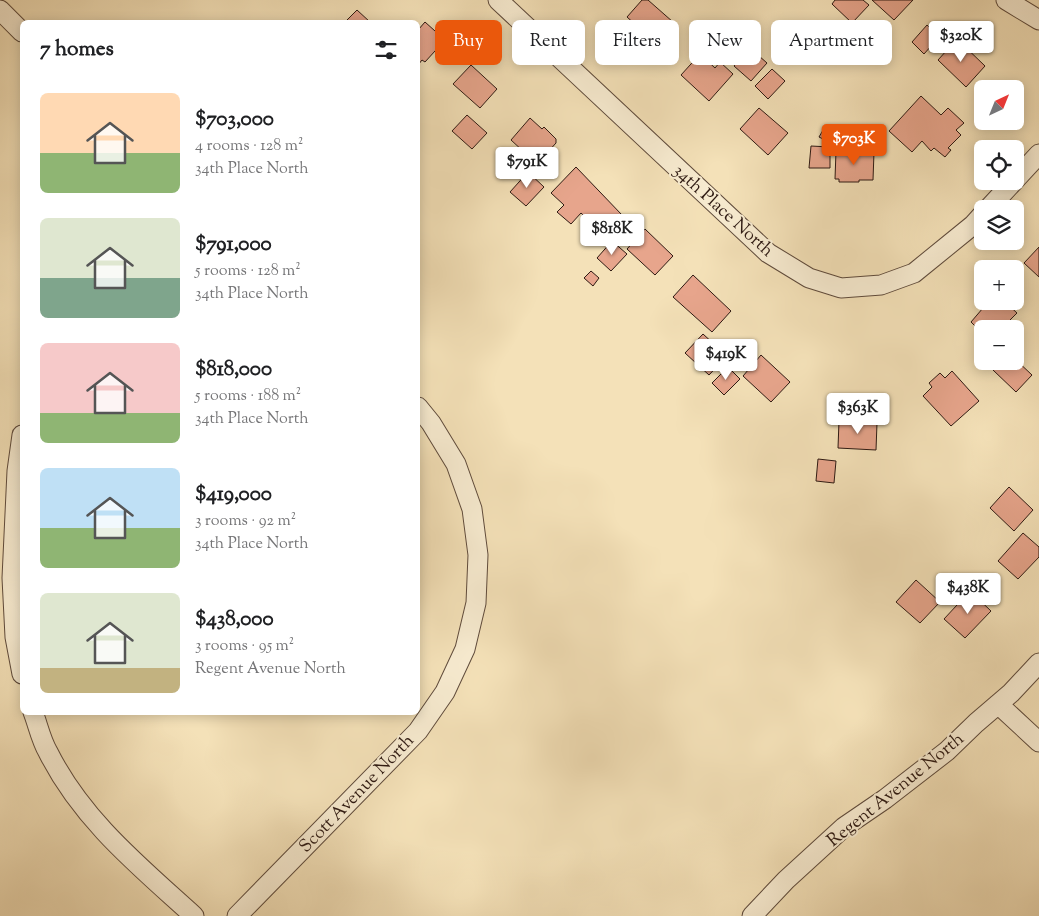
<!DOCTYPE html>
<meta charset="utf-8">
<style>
:root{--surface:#fff;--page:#f6f6f6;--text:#202124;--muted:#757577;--accent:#ea580c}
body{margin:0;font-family:"Sorts Mill Goudy",serif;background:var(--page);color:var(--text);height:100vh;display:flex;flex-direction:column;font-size:19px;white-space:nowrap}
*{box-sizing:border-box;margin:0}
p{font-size:16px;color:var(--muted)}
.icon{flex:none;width:28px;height:28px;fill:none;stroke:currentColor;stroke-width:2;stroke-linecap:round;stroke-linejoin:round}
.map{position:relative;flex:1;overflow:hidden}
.sheet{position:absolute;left:20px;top:20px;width:400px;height:695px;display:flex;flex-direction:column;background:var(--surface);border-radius:8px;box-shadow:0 2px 12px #0003}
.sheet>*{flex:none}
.hud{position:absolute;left:435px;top:20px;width:475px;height:45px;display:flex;gap:10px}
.needle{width:32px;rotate:43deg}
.fabs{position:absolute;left:974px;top:80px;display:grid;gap:10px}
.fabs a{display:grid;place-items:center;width:50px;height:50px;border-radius:8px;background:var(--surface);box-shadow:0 2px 12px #0003;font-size:25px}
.price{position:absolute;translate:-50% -42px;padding:0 11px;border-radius:5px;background:#fff;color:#222;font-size:16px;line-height:32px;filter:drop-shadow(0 1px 2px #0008)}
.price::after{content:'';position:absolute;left:50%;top:30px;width:15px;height:11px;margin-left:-8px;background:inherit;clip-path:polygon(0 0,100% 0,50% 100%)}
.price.on{background:var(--accent);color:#fff}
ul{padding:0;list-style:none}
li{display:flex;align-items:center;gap:15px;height:125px;padding:0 20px}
li span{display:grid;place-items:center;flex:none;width:140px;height:100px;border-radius:8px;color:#555}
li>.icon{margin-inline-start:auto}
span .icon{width:60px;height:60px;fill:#fffc;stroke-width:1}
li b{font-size:21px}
h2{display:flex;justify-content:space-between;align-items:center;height:60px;padding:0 20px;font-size:21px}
.pill{padding:0 18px;border-radius:8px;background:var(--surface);box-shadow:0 2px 12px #0003;font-size:18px;line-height:45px}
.pill.on{background:var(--accent);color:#fff}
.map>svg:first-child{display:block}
.building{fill:#e7a58c;stroke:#2d1912}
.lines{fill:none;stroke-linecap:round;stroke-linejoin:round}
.minor-casing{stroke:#5f4b3c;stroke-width:21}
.minor{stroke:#f8ecd1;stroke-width:19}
.labels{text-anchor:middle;stroke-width:4;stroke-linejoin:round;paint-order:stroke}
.street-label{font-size:18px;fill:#2d1912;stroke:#f8ecd1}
</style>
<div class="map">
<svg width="1039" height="916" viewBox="0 0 1039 916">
<rect width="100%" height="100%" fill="#f4e1b8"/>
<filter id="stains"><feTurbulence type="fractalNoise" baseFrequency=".004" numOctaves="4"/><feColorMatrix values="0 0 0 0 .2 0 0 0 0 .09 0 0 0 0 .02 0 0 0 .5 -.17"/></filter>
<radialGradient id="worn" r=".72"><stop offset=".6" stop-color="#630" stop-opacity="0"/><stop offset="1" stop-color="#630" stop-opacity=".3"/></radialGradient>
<path class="building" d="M 642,0 L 648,0 L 673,22 L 655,42 L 627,17 Z
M 835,0 L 863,0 L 869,5 L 852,23 L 832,4 Z
M 872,0 L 913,0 L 894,20 Z
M 357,10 L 370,22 L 345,22 Z
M 816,21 L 828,32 L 814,47 L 803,36 Z
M 425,22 L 445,40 L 425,62 L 422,60 L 418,65 L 418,30 Z
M 927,25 L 939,37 L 924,54 L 912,42 Z
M 957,39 L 985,66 L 966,87 L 938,60 Z
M 750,48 L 767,63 L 751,81 L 734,66 Z
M 700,54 L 715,68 L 720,62 L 733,74 L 709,101 L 681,75 Z
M 471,65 L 497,89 L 480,108 L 453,84 Z
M 772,69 L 785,81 L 768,99 L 755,86 Z
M 921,96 L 941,115 L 948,108 L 964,123 L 956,130 L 961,135 L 948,148 L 951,150 L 945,157 L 934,148 L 931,151 L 922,141 L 912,152 L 889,131 Z
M 759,108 L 788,133 L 768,155 L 740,129 Z
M 467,115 L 487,133 L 472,149 L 452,131 Z
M 530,118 L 542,129 L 544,127 L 556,139 L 556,143 L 537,164 L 511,140 Z
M 826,125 L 835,130 L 829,142 L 819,137 Z
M 811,146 L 830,147 L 830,168 L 809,168 Z
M 836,151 L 874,152 L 873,180 L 859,180 L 859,182 L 839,182 L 839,179 L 835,179 Z
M 576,167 L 622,215 L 604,235 L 581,213 L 571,224 L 557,212 L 564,205 L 551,193 Z
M 528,172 L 544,187 L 526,206 L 510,192 Z
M 645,229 L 673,256 L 655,275 L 627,249 Z
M 612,241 L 627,254 L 611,271 L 597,258 Z
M 1039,247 L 1039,277 L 1024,263 Z
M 591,271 L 599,278 L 593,286 L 584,278 Z
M 693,275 L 731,311 L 712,332 L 673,297 Z
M 989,301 L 1004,301 L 1017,313 L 1010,320 L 1016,326 L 1014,329 L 982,329 L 982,333 L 971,322 Z
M 703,334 L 727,356 L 709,375 L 685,353 Z
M 761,355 L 790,382 L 771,402 L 743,376 Z
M 1015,359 L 1032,375 L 1016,392 L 993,370 L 1001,361 L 1015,361 Z
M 728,367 L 740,379 L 724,395 L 712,383 Z
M 952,371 L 979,401 L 951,426 L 923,396 L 932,387 L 929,383 L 940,373 L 945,378 Z
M 856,418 L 873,419 L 873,423 L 877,423 L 876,450 L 838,448 L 839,421 L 856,422 Z
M 818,459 L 836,461 L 834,483 L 816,481 Z
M 1009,487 L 1033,510 L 1014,531 L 990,508 Z
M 1023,533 L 1039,547 L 1039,557 L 1018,579 L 998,561 Z
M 916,580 L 940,602 L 920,623 L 896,602 Z
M 970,591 L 991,611 L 965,638 L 944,619 Z"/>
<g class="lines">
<defs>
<path id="minor" d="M 498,0 L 768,253 L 809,278 L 841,288 L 881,285 L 914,273 L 973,225 L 982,215
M 1006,0 L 1039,20
M 0,10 L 22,32
M 1015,180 L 1039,154
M 988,209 L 1014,181
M 22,435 L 17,471 L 12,578 L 15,637 L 22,674
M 998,704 L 1039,742
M 33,712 C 38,725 41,740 48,752 C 82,820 139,866 194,916
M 237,916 L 418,731 L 445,692 L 465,649 L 476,603 L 478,555 L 472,509 L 456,464 L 431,423 L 418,407
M 752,916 L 786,880 L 844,827 L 885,799 L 947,751 L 976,723 L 1011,693 L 1039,663"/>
</defs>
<use href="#minor" class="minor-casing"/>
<use href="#minor" class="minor"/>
</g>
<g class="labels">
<g class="street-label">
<text transform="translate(724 210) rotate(42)" y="6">34th Place North</text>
<text transform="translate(895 789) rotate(-39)" y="6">Regent Avenue North</text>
<text transform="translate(356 793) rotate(-46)" y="6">Scott Avenue North</text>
</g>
</g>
<rect width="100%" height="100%" filter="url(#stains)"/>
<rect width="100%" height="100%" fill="url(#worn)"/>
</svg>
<div class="fabs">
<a><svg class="needle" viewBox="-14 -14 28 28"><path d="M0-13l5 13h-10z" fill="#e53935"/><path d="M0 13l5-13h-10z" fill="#757577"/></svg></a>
<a><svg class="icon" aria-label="locate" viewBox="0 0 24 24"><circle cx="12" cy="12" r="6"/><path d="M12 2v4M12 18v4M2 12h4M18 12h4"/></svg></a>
<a><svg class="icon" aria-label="layers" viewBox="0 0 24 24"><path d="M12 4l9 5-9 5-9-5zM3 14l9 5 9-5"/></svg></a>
<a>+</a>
<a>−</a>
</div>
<b class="price" style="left:961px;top:63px">$320K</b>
<b class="price on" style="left:854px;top:166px">$703K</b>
<b class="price" style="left:527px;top:189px">$791K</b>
<b class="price" style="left:612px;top:256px">$818K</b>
<b class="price" style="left:726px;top:381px">$419K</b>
<b class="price" style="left:858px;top:435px">$363K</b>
<b class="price" style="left:968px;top:615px">$438K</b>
<div class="hud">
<a class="pill on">Buy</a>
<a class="pill">Rent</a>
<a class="pill">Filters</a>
<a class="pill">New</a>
<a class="pill">Apartment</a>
</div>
<section class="sheet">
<h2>7 homes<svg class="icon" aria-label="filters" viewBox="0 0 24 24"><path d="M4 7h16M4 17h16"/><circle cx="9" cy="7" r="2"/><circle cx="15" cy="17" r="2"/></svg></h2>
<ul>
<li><span style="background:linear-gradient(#ffd9b3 60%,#8fb573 0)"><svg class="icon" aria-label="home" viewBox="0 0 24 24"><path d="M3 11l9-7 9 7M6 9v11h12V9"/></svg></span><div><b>$703,000</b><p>4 rooms · 128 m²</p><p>34th Place North</p></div></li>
<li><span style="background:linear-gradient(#dfe7d0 60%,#7fa58c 0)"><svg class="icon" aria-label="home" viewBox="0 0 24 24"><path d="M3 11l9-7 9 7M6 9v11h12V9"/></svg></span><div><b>$791,000</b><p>5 rooms · 128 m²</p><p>34th Place North</p></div></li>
<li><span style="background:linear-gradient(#f6c9c9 70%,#8fb573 0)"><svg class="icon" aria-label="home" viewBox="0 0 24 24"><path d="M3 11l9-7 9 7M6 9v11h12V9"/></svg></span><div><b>$818,000</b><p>5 rooms · 188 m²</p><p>34th Place North</p></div></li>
<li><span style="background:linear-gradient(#bfe0f5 60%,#8fb573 0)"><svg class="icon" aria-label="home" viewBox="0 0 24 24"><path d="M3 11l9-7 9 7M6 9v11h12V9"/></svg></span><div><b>$419,000</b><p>3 rooms · 92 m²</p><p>34th Place North</p></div></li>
<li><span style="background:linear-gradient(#dfe7d0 75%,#c2b280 0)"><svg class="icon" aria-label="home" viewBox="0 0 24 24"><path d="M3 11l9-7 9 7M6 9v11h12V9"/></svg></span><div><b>$438,000</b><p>3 rooms · 95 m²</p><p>Regent Avenue North</p></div></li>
</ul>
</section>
</div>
